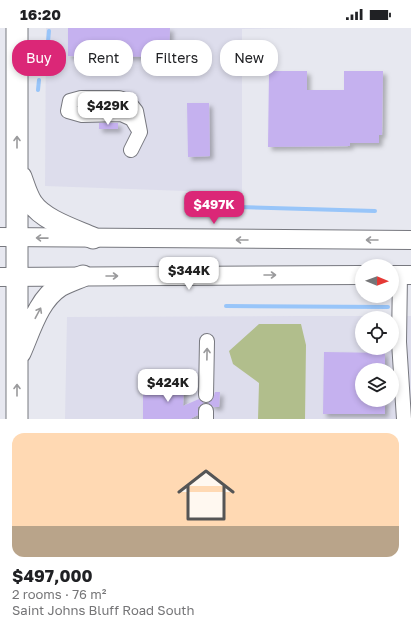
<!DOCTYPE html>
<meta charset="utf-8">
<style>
:root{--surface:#fff;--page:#f2f2f2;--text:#202124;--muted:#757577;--accent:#db2777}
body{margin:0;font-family:"Golos Text",sans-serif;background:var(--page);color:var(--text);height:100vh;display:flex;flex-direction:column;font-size:15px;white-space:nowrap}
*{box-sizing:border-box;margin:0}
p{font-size:13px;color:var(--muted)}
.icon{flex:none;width:22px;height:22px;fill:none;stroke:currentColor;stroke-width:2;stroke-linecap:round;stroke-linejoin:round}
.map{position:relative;height:391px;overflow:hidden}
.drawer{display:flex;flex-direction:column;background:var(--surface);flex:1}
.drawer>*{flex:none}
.guide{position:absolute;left:12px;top:12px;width:387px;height:36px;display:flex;gap:8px}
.needle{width:26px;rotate:91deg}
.fabs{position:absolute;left:355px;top:231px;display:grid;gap:8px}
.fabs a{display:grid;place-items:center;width:44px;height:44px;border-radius:50%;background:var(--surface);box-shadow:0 2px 6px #0003;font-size:20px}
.price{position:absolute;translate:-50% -34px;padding:0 9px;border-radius:8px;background:#fff;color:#222;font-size:13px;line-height:26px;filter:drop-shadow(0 1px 2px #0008)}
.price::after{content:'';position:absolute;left:50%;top:24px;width:12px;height:9px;margin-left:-6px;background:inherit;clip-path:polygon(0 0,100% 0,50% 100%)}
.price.current{background:var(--accent);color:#fff}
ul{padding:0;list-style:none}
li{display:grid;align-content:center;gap:8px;height:212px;padding:0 12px}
li span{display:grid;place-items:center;height:124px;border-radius:12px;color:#555}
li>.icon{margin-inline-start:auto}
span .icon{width:72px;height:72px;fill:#fffc;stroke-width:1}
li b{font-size:17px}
.chip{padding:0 14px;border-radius:16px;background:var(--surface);box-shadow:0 2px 6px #0003;font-size:14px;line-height:36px}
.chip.current{background:var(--accent);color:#fff}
.status{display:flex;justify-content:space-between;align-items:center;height:28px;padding:0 20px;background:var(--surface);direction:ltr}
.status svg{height:11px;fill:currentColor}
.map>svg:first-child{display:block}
.built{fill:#ddddec;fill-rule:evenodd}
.green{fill:#b1be8c}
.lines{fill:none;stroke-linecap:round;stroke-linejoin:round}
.stream{stroke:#98c5f9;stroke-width:4}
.building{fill:#c5b1ef;filter:url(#shadow)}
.minor-casing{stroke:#77787f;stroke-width:16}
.major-casing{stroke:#77787f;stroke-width:20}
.highway-casing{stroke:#77787f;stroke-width:23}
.minor{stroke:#fff;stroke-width:14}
.major{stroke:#fff;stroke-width:18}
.highway{stroke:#fff;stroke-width:21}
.oneway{stroke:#9a9a9c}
</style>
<div class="status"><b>16:20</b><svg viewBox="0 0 49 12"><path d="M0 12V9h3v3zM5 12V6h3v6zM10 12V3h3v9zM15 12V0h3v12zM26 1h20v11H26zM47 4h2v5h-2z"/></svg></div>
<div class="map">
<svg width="411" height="391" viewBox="0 0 411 391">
<defs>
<filter id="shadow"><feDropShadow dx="3.5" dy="3.5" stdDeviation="2" flood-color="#0004"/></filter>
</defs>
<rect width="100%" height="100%" fill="#e7e8f0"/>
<path class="built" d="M 46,0 L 304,0 L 242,1 L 242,165 L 45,158 Z
M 299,288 L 411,288 L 411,391 L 65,391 L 67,289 ZM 362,290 L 392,290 L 392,320 L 362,320 ZM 362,342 L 392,342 L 392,372 L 362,372 Z"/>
<path class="green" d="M 259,296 L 301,296 L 306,317 L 305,391 L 258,391 L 259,355 L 233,336 L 229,323 Z"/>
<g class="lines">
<path class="stream" d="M 47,25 L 49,3
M 38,62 L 39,52
M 186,175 L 203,177
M 238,179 L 375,183
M 226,278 L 388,279"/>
</g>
<path class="building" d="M 68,0 L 170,0 L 169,29 L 68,28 Z
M 269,43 L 307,43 L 307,62 L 344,62 L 344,43 L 383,43 L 382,107 L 379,107 L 379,115 L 350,115 L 350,118 L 268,119 Z
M 187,75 L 209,75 L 210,128 L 188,129 Z
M 99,95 L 118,95 L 118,101 L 99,101 Z
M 324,324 L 385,325 L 385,342 L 362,342 L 362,372 L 385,372 L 385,386 L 323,386 Z
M 143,356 L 184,356 L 183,378 L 199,371 L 204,375 L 198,379 L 198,387 L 190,391 L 143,391 Z
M 215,364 L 220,364 L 219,379 L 214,379 L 208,375 L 213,371 Z"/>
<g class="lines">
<defs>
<path id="minor" d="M 131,122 L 140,104 L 136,83 L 128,73 L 119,70 L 81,70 L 70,73 L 68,83 L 82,87 L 121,86 L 132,91 L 140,104
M 400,247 L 399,314 L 404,391
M 206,367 L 207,313
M 206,391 L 206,383"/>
<path id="major" d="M 0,209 L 411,212
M 392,247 L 411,247
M 0,249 L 362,247"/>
<path id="highway" d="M 21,149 C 24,157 27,168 32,175 C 43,192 75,202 93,210
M 20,325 C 30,303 38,272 60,258 C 67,254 76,251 83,248
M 17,391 L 17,0"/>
</defs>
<use href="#minor" class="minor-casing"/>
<use href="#major" class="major-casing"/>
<use href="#highway" class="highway-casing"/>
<use href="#minor" class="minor"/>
<use href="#major" class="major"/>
<use href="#highway" class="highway"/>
</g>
<defs><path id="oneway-shaft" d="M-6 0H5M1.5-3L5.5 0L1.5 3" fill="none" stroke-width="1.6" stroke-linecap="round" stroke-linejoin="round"/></defs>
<g class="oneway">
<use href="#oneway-shaft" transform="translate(17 114) rotate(-90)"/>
<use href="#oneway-shaft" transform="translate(42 210) rotate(-179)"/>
<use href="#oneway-shaft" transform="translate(242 212) rotate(-180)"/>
<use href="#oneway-shaft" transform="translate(372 212) rotate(-180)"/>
<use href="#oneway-shaft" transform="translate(270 247)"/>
<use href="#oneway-shaft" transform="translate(112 248)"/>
<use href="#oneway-shaft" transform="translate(38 285) rotate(-62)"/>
<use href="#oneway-shaft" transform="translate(207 326) rotate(-89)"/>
<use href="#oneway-shaft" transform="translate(17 362) rotate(-90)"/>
</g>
</svg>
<div class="fabs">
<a><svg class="needle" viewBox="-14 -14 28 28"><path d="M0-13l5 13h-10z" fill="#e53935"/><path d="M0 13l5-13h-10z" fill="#757577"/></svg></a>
<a><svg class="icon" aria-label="locate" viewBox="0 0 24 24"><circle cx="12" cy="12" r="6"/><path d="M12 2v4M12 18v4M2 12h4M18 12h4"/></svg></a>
<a><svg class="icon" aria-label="layers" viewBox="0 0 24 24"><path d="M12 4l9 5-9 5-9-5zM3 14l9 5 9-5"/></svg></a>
</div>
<b class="price" style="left:108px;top:98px">$429K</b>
<b class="price current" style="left:214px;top:197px">$497K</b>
<b class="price" style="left:189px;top:263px">$344K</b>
<b class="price" style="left:168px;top:375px">$424K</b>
<div class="guide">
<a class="chip current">Buy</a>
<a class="chip">Rent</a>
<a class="chip">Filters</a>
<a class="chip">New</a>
</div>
</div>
<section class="drawer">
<ul>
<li><span style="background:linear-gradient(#ffd9b3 75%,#b9a48a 0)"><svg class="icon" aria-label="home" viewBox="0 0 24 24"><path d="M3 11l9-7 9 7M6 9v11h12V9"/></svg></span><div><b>$497,000</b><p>2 rooms · 76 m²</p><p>Saint Johns Bluff Road South</p></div></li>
</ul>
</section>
